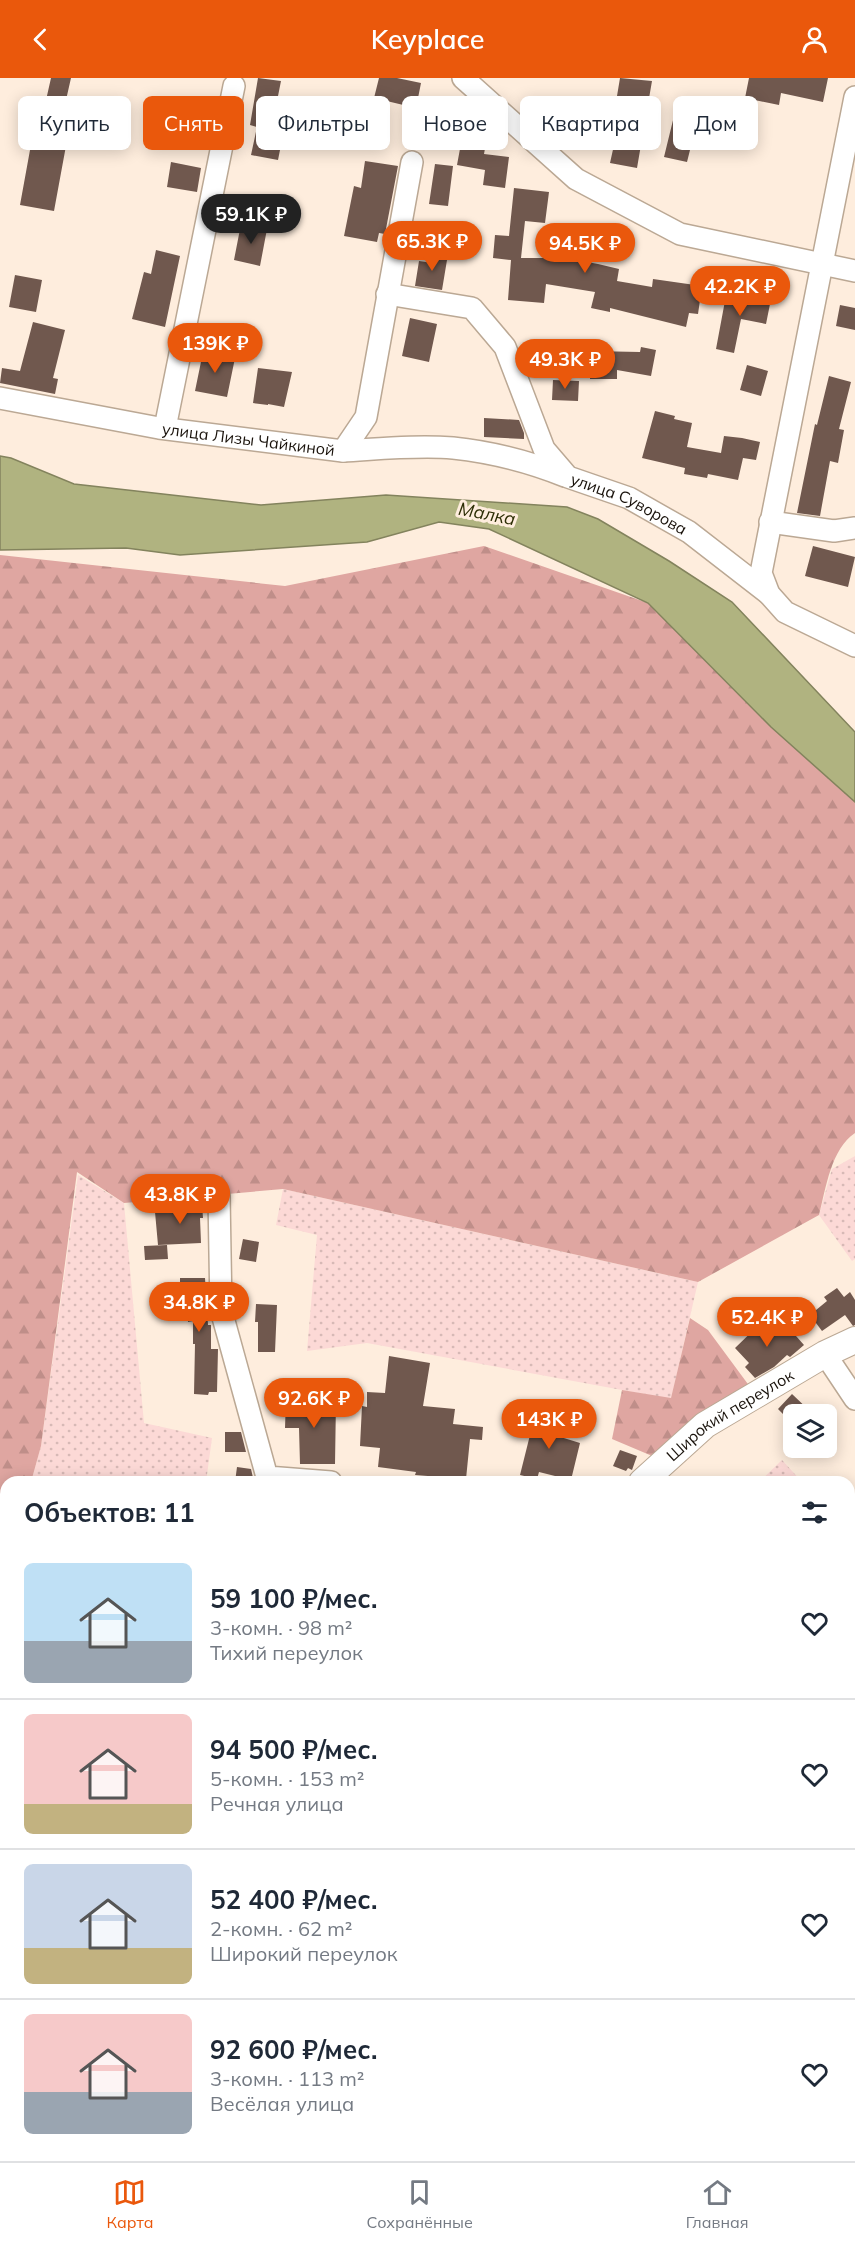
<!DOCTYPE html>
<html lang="ru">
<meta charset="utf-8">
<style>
:root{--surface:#fff;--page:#f6f6f7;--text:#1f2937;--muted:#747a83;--line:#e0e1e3;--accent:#ea580c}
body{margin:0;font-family:Mulish,sans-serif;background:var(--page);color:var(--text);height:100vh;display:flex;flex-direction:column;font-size:22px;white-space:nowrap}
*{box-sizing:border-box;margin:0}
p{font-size:20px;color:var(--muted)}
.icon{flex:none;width:33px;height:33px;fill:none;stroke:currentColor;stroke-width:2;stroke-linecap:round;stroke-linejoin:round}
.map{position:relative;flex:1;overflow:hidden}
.side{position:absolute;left:0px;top:1398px;width:855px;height:686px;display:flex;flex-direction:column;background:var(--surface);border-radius:18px 18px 0 0;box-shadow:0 3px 15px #0003}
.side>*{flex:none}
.banner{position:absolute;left:18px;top:18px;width:819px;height:54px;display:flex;gap:12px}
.buttons{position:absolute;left:783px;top:1326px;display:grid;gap:12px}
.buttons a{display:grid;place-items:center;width:54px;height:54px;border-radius:9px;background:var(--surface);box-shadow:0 3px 15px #0003;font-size:30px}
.price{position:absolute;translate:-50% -51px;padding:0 14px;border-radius:21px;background:var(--accent);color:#fff;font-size:20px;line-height:39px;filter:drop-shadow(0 2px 3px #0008)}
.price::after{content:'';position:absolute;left:50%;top:36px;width:18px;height:14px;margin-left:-9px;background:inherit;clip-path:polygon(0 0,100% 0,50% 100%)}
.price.on{background:#222;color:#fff}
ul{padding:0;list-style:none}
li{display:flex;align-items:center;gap:18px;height:150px;padding:0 24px}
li+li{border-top:2px solid var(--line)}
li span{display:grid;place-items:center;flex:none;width:168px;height:120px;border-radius:9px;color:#555}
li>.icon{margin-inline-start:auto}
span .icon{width:72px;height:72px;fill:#fffc;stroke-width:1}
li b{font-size:26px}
h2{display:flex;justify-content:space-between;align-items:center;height:72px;padding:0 24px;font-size:26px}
.tag{padding:0 21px;border-radius:9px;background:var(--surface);box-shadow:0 3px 15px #0003;font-size:21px;line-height:54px}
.tag.on{background:var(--accent);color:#fff}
header{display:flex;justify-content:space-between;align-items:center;height:78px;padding:0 24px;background:var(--accent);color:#fff;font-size:27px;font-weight:600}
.dock{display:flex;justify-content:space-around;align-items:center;height:84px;border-top:2px solid var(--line);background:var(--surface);font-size:16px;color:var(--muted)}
.dock a{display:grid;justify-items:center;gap:3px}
.dock .on{color:var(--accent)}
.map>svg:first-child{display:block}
.grass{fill:url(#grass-dots)}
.forest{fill:url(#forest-firs)}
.water{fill:#b0b380;stroke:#83835d;stroke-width:1.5}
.building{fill:#70584e}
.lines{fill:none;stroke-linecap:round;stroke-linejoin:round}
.minor-casing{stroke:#bba894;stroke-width:24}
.tertiary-casing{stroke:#bba894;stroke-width:28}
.minor{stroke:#fff;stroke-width:21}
.tertiary{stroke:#fff;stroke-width:26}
.labels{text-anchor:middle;stroke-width:6;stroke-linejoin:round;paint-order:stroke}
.street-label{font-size:16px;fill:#19120b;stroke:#feeddd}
.water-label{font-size:18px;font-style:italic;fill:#2c2d04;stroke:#feeddd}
</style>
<header><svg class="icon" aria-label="back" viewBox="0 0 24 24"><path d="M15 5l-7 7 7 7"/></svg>Keyplace<svg class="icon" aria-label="person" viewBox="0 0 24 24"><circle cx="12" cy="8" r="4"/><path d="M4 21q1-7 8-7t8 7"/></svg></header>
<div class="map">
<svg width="855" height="2083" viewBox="0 0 855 2083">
<defs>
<pattern id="grass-dots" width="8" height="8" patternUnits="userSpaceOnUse" patternTransform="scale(1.5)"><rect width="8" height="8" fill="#fcd9d6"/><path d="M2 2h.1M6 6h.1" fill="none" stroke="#d7b9b6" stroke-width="1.8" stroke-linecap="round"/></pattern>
<pattern id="forest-firs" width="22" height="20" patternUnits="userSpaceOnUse" patternTransform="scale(1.5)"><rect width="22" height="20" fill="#dfa6a1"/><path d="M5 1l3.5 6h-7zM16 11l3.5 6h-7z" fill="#bf8e89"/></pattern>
</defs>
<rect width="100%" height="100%" fill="#feeddd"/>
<path class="grass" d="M 855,1078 L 855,1181 L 852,1183 L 819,1137 L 832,1091 Z
M 78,1097 L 124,1125 L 144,1345 L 212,1360 L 206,1404 L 31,1404 L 41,1368 Z
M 283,1111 L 698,1204 L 671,1321 L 367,1265 L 307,1273 L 317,1157 L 276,1147 Z
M 782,1382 L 802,1404 L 759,1404 Z
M 849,1483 L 855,1491 L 855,1619 L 849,1609 Z
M 6,1489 L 6,1614 L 0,1614 L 0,1509 Z
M 6,1917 L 6,2078 L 102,2078 L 98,2083 L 0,2083 L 0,1928 Z
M 745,2078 L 842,2078 L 837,2083 L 751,2083 Z"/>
<path class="forest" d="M 484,468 L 648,525 L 771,649 L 855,724 L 855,1055 C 831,1071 826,1110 819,1137 L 698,1204 L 283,1111 L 124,1125 L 77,1094 L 41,1368 L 31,1404 L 6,1404 L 6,1489 L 0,1509 L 0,477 L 285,508 Z
M 690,1240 L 708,1252 L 756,1317 L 664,1383 L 612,1361 L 622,1312 L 671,1320 Z"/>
<path class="water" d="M 0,378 L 11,380 L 74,406 L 261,427 L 386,417 L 567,429 L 598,441 L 669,483 L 732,524 L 855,654 L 855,724 L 771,649 L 648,525 L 489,451 L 439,444 L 367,464 L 180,477 L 126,470 L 0,472 Z"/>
<path class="building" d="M 51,0 L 71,0 L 61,44 L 70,46 L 54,133 L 20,127 L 36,39 L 42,40 Z
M 258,0 L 281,3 L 277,23 L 283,24 L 278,51 L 284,52 L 278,82 L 251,77 L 257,49 L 250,47 Z
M 379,0 L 397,0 L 421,5 L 416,30 L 374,20 Z
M 620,0 L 652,3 L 637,90 L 610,85 L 618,49 L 612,48 Z
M 749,0 L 828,0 L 823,24 L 781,15 L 779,27 L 745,20 Z
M 334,25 L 348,32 L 344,58 L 330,56 Z
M 675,34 L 698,40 L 687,84 L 664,79 Z
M 176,35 L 200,41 L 196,61 L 171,56 Z
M 462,60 L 486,65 L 484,76 L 509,79 L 505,110 L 483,107 L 485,92 L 457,87 Z
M 365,83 L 398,88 L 385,156 L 379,155 L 377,164 L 344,158 L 354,108 L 361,110 Z
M 171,84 L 201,90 L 197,114 L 167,109 Z
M 435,86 L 453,88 L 448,128 L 429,126 Z
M 514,110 L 549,114 L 545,145 L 525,143 L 521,180 L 565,180 L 598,186 L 619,191 L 617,203 L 652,209 L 653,201 L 702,208 L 698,236 L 689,235 L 686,249 L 610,230 L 610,234 L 591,230 L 595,214 L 546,206 L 544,225 L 508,222 L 511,182 L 493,180 L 495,157 L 509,158 Z
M 241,146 L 267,151 L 260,188 L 234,182 Z
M 156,172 L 180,178 L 165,249 L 132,241 L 144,194 L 151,196 Z
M 435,174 L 448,176 L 442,212 L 415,208 L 419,183 L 433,185 Z
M 15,197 L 42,202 L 36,234 L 9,229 Z
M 727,212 L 771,221 L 766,246 L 741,241 L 734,275 L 716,271 Z
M 840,227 L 855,230 L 855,252 L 836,248 Z
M 410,240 L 437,246 L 429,284 L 402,278 Z
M 33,244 L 65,252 L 53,300 L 58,301 L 55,316 L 0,305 L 2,290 L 20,293 Z
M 641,269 L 656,272 L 651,298 L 617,292 L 617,301 L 590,301 L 591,273 L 640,274 Z
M 203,274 L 235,280 L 227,319 L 195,313 Z
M 747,287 L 768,293 L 761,318 L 740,312 Z
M 258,290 L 292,294 L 284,329 L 268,326 L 268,327 L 253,325 Z
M 829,298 L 851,304 L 839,351 L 844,352 L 838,385 L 830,383 L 820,438 L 797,435 L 815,346 L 817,347 Z
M 553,302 L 579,303 L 578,323 L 552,322 Z
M 655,333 L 675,338 L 674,341 L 692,345 L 687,369 L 721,375 L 724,358 L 742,360 L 760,364 L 756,382 L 743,380 L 738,402 L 708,396 L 707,400 L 684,396 L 685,390 L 642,380 Z
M 484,340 L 519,342 L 524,355 L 524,361 L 484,359 Z
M 813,468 L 855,479 L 848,509 L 805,498 Z
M 202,1126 L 203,1140 L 200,1140 L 201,1165 L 158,1167 L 155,1134 L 175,1133 L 175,1128 Z
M 243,1161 L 259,1164 L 256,1184 L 239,1181 Z
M 167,1167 L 168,1181 L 145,1182 L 144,1168 Z
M 180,1200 L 205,1200 L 208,1247 L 211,1247 L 211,1271 L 218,1271 L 217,1314 L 209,1314 L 208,1317 L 194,1316 L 195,1266 L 193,1266 L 193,1243 L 188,1244 L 187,1229 L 170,1229 L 170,1216 L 180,1216 Z
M 837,1210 L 844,1219 L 850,1214 L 855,1222 L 855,1247 L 853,1248 L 845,1237 L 822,1253 L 810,1237 L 827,1223 L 824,1219 Z
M 256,1226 L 277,1227 L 275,1274 L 258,1274 L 258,1244 L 255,1244 Z
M 765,1241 L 780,1257 L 788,1249 L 804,1267 L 790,1279 L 787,1277 L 774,1289 L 755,1300 L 745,1289 L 749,1285 L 735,1270 Z
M 389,1278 L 430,1285 L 423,1328 L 455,1331 L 453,1346 L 483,1349 L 482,1362 L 470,1361 L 466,1401 L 415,1397 L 416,1394 L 378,1389 L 380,1370 L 360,1368 L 362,1328 L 367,1329 L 367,1314 L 385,1315 Z
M 792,1316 L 813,1336 L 794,1336 L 790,1343 L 778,1331 Z
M 286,1320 L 336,1322 L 335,1386 L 300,1386 L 299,1350 L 285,1350 Z
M 542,1331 L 561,1336 L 554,1357 L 580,1365 L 571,1402 L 539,1394 L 537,1401 L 520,1397 L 532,1349 L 536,1349 Z
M 225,1354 L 241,1354 L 246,1374 L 225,1374 Z
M 620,1372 L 637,1378 L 632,1392 L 628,1390 L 626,1393 L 613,1388 Z
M 237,1389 L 251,1391 L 254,1404 L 235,1404 Z"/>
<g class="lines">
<defs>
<g id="minor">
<path d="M 463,0 L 576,101 L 680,156 L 855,193"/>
<path d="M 855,19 L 761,495 L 769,516 L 785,534 L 855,568"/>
<path id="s1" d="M 387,216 L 472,230 L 505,269 L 544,371 L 568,399 L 629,420 L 689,454 L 769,516"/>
<path id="s2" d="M 0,320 L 159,350 L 343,373 L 366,339 L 412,84"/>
<path d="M 165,350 L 234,8"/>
<path d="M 343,373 C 379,371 417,367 453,370 C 491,374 530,384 565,398"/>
<path d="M 770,444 L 834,453 L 855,450"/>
<path d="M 219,1118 L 221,1232 L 267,1399 L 331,1404"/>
<path d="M 825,1276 L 855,1321"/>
<path d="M 849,1785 L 855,1799"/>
<path d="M 546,2078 L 552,2083"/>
<path d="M 205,2083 L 208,2078"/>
</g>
<g id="tertiary">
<path id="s3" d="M 642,1404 L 705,1347 L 825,1276 L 855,1262"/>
<path d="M 0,1692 L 6,1690"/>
</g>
</defs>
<use href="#minor" class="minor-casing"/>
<use href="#tertiary" class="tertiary-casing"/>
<use href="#minor" class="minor"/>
<use href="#tertiary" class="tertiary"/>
</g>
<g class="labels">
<g class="street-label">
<text dy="6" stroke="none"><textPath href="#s2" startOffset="252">улица Лизы Чайкиной</textPath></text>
<text dy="6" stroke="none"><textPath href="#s1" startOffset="350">улица Суворова</textPath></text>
<text dy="6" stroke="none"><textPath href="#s3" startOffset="111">Широкий переулок</textPath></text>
</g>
<g class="water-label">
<text transform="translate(487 436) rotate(11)" y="6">Малка</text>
</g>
</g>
</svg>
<div class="buttons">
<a><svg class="icon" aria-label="layers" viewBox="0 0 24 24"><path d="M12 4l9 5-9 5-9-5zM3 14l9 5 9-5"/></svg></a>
</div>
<b class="price on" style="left:251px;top:167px">59.1K ₽</b>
<b class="price" style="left:432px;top:194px">65.3K ₽</b>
<b class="price" style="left:585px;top:196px">94.5K ₽</b>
<b class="price" style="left:740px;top:239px">42.2K ₽</b>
<b class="price" style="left:215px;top:296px">139K ₽</b>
<b class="price" style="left:565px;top:312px">49.3K ₽</b>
<b class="price" style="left:180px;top:1147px">43.8K ₽</b>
<b class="price" style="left:199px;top:1255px">34.8K ₽</b>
<b class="price" style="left:767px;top:1270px">52.4K ₽</b>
<b class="price" style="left:314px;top:1351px">92.6K ₽</b>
<b class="price" style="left:549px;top:1372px">143K ₽</b>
<div class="banner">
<a class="tag">Купить</a>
<a class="tag on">Снять</a>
<a class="tag">Фильтры</a>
<a class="tag">Новое</a>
<a class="tag">Квартира</a>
<a class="tag">Дом</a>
</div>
<section class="side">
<h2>Объектов: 11<svg class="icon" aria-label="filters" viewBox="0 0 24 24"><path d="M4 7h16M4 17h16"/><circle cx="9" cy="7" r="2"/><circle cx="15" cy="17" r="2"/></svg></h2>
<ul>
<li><span style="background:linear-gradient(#bfe0f5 65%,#9aa5b1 0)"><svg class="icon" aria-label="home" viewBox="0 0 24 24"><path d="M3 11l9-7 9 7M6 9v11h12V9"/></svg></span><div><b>59 100 ₽/мес.</b><p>3-комн. · 98 m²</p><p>Тихий переулок</p></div><svg class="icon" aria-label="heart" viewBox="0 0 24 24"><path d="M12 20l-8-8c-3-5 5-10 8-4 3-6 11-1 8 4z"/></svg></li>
<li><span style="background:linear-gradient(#f6c9c9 75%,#c2b280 0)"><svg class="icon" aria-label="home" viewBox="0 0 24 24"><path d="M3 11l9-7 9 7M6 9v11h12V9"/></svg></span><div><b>94 500 ₽/мес.</b><p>5-комн. · 153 m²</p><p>Речная улица</p></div><svg class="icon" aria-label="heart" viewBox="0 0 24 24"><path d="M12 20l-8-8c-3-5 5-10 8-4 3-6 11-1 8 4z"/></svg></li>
<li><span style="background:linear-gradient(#c9d6e8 70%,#c2b280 0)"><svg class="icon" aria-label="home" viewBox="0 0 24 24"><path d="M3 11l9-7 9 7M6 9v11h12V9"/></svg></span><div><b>52 400 ₽/мес.</b><p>2-комн. · 62 m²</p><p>Широкий переулок</p></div><svg class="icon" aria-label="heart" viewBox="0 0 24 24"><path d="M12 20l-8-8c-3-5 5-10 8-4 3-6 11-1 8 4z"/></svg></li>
<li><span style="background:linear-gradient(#f6c9c9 65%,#9aa5b1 0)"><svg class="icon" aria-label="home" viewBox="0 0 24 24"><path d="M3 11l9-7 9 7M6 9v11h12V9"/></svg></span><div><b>92 600 ₽/мес.</b><p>3-комн. · 113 m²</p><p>Весёлая улица</p></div><svg class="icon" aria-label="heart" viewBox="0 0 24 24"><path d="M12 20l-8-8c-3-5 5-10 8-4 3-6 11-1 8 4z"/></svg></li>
</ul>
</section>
</div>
<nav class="dock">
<a class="on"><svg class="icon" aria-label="map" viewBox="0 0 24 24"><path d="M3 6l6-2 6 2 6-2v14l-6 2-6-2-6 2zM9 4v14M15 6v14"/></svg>Карта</a>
<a><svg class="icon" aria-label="saved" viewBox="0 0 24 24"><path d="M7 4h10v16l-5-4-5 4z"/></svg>Сохранённые</a>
<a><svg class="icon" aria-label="home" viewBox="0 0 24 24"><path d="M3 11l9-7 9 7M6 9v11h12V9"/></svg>Главная</a>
</nav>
